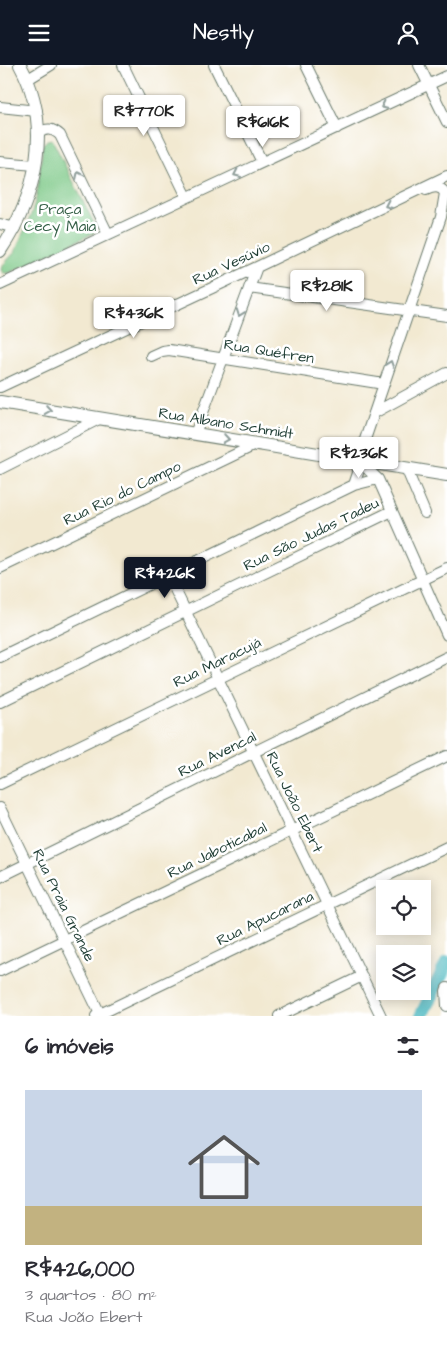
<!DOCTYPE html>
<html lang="pt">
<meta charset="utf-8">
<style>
:root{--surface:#fff;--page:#f2f2f3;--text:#2b2b33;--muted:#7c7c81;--line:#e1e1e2;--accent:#111827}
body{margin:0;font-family:"Architects Daughter",sans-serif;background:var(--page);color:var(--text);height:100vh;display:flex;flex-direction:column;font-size:19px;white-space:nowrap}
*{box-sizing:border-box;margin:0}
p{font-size:16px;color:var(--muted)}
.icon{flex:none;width:28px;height:28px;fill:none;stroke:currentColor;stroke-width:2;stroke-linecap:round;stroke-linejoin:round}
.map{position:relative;height:951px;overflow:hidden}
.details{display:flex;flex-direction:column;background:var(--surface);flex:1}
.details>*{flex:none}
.tools{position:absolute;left:376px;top:815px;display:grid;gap:10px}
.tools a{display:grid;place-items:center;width:55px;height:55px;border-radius:0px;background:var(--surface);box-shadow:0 2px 12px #0003;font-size:25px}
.price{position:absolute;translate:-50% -42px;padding:0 11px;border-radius:5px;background:#fff;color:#222;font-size:16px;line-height:32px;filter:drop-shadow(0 1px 2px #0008)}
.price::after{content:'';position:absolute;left:50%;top:30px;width:15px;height:11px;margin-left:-8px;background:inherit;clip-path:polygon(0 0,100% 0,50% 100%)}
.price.on{background:var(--accent);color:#fff}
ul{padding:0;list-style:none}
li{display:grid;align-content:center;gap:10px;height:265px;padding:0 25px}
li+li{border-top:1px solid var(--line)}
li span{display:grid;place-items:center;height:155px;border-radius:0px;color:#555}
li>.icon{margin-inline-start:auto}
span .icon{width:90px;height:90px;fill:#fffc;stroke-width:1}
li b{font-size:21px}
h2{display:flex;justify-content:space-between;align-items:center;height:60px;padding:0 25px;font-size:21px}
header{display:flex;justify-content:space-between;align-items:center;height:65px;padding:0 25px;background:var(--accent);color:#fff;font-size:22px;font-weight:600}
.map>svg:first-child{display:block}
.green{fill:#7cc886;stroke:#4e825d}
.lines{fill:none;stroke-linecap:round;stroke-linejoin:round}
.river{stroke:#48b7bf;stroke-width:14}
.minor-casing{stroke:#69796b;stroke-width:12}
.major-casing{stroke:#69796b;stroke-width:14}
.minor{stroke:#fff;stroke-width:10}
.major{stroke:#fff;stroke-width:12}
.oneway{stroke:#8f9e9a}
.labels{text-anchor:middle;stroke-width:5;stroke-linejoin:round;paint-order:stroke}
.park-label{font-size:15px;fill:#366048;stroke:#fff}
.street-label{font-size:15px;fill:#1f3d34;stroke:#fff}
</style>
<header><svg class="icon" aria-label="menu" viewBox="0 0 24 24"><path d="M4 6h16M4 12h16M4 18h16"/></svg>Nestly<svg class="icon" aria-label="person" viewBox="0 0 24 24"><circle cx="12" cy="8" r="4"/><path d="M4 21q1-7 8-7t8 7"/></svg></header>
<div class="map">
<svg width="447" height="951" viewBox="0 0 447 951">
<rect width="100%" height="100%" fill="#fff"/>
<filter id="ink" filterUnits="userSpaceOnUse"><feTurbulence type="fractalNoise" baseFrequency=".02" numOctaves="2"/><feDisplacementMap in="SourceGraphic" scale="10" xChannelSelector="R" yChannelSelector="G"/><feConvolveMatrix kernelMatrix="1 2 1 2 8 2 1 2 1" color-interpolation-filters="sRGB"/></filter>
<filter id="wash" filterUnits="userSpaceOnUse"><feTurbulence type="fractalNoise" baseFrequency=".0096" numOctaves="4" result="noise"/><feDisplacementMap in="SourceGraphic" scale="20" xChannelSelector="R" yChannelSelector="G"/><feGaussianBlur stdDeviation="1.12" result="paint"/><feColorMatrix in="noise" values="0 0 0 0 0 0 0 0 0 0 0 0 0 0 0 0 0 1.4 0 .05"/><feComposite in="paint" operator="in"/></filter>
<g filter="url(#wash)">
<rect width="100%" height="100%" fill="#f2e9d1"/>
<path class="green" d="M 52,74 L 96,162 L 94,168 L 9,208 L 3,208 L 1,205 L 2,201 L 15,187 L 32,147 L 37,129 L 43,79 L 47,75 Z"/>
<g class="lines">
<path class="river" d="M 421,951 L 447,898"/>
</g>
</g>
<g filter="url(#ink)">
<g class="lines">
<defs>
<path id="minor" d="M 123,0 L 187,132
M 214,0 L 262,97
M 306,0 L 337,63
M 419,0 L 447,57
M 28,14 L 51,0
M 0,42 L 37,46
M 38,68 C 47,63 52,63 60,70 L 108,169
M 0,97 L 35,100
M 0,159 L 15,163
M 0,220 L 447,11
M 249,223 L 447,251
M 151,291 L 162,286 L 169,285 L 384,319
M 0,322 L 257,202 L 447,111
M 374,348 L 447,308
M 195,369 L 257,202
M 358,395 L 378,414 L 447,570
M 406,403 L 425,448
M 0,404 L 99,354
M 354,420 L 358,408 L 358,395 L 441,152 L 445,128 C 440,120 433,122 426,125
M 0,503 L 257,379
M 168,510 L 381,951
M 0,592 L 354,420 L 378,414
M 0,637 L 392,446
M 0,719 L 447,503
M 0,743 L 101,951
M 0,812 L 447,592
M 0,906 L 447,691
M 447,923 L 446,926 L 447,941
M 96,951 L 447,782
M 279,951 L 362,911"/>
<path id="major" d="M 0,186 C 37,131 53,60 20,0
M 0,337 L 447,410"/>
</defs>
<use href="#minor" class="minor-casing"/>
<use href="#major" class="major-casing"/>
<use href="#minor" class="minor"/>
<use href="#major" class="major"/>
</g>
<defs><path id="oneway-chevron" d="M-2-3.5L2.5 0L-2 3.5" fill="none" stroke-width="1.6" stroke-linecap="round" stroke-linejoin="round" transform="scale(1.25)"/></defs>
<g class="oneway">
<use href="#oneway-chevron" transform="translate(384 41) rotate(155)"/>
<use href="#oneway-chevron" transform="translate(237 109) rotate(155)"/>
<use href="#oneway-chevron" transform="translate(79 110) rotate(-116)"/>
<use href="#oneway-chevron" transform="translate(388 140) rotate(155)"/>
<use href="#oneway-chevron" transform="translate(240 248) rotate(110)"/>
<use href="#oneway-chevron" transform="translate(390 299) rotate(-71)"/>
<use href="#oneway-chevron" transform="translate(48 345) rotate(9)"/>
<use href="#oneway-chevron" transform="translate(226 374) rotate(9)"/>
</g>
</g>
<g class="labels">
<g class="park-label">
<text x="60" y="149">Praça<tspan x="60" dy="17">Cecy Maia</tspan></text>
</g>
<g class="street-label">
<text transform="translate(231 198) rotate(-25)" y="5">Rua Vesúvio</text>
<text transform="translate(269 286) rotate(9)" y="5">Rua Quéfren</text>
<text transform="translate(226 358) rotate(9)" y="5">Rua Albano Schmidt</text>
<text transform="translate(122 428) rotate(-26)" y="5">Rua Rio do Campo</text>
<text transform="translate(311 469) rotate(-26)" y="5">Rua São Judas Tadeu</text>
<text transform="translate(217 597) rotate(-26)" y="5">Rua Maracujá</text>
<text transform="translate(217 689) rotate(-26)" y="5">Rua Avencal</text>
<text transform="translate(295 737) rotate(64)" y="5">Rua João Ebert</text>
<text transform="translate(217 785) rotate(-26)" y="5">Rua Jaboticabal</text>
<text transform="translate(64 840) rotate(64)" y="5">Rua Praia Grande</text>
<text transform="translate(265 853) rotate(-26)" y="5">Rua Apucarana</text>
</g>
</g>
</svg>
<div class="tools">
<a><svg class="icon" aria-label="locate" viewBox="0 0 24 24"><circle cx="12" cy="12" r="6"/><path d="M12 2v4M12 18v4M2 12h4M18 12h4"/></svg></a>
<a><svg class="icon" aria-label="layers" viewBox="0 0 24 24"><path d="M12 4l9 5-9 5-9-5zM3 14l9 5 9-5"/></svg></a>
</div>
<b class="price" style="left:144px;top:72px">R$770K</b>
<b class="price" style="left:263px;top:83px">R$616K</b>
<b class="price" style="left:327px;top:247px">R$281K</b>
<b class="price" style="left:134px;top:274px">R$436K</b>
<b class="price" style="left:359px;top:414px">R$236K</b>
<b class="price on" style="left:165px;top:534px">R$426K</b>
</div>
<section class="details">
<h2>6 imóveis<svg class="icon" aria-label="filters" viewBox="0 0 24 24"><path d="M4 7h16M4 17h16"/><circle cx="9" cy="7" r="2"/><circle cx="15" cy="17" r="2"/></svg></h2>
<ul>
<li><span style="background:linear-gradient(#c9d6e8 75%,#c2b280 0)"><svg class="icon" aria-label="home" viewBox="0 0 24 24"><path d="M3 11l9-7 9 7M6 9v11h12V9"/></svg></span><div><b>R$426,000</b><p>3 quartos · 80 m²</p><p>Rua João Ebert</p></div></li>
</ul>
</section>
